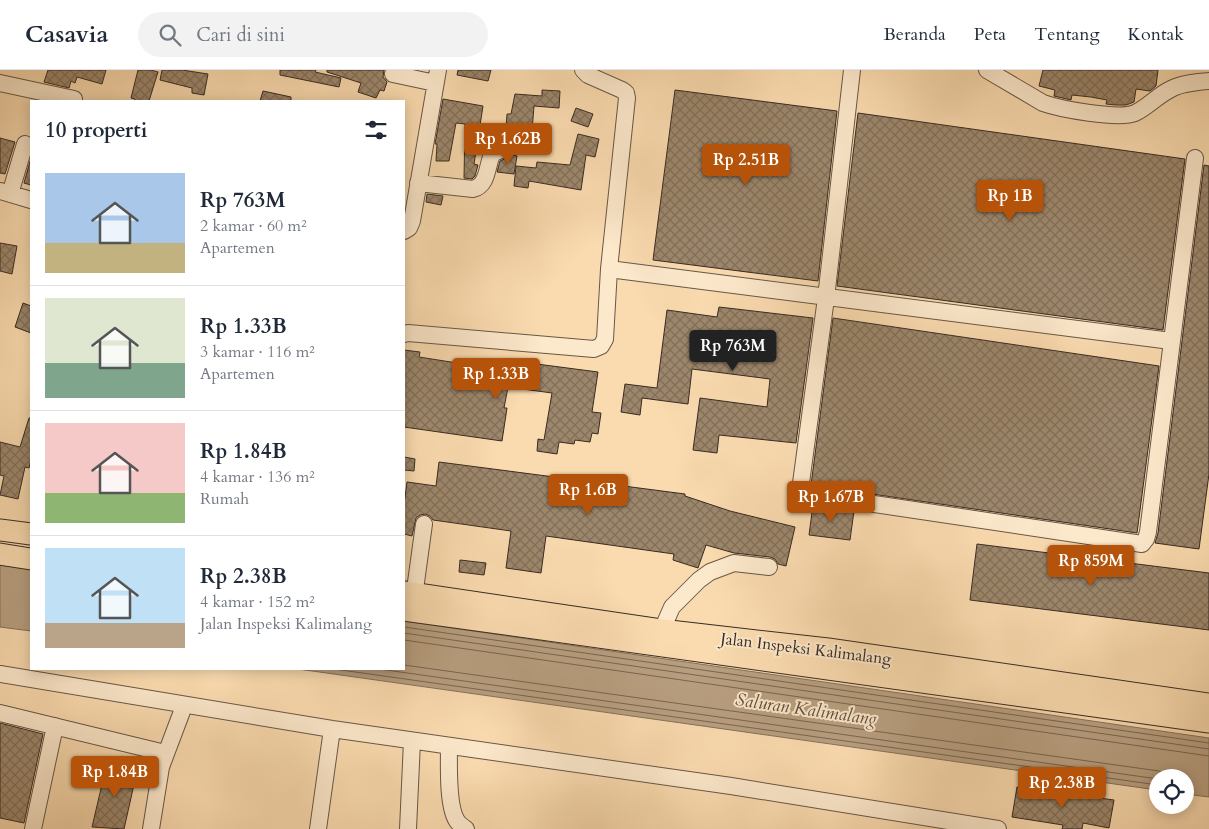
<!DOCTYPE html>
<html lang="id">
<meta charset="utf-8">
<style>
:root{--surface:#fff;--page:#f2f2f3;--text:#1f2937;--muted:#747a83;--line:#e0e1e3;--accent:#b45309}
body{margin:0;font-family:Cardo,serif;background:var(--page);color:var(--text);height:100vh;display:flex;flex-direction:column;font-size:19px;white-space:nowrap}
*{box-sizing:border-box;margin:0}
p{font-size:16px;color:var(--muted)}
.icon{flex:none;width:28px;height:28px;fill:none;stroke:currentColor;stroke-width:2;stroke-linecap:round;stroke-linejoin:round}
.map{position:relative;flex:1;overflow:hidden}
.panel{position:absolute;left:30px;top:30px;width:375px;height:570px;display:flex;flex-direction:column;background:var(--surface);border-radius:0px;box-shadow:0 2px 12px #0003}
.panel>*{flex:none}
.buttons{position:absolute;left:1149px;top:699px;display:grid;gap:10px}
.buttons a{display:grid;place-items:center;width:45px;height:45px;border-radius:50%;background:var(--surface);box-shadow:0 2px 12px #0003;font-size:25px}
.price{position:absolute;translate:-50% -42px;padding:0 11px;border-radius:5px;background:var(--accent);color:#fff;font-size:16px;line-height:32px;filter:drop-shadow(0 1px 2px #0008)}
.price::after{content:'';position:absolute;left:50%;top:30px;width:15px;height:11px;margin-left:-8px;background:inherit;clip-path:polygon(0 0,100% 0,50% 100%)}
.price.selected{background:#222;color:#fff}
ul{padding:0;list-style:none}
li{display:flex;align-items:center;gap:15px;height:125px;padding:0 15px}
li+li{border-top:1px solid var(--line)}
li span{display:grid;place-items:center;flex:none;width:140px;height:100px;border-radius:0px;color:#555}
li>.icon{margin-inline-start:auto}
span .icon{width:60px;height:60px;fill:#fffc;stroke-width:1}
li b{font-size:21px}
h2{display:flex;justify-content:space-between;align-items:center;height:60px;padding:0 15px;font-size:21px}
header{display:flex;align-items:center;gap:30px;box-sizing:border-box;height:70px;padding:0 25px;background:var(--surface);border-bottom:1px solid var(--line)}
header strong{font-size:24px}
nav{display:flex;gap:28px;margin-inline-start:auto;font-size:18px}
.search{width:350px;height:45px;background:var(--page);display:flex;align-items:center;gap:12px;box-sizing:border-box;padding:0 18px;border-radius:28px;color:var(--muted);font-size:19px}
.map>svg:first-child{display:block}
.water{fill:#b89f80;stroke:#85715b}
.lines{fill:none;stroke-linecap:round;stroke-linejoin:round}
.shore{stroke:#786552;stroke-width:1}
.building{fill:url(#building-cross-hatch);stroke:#382b24}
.minor-casing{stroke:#685747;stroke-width:18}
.major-casing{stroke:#382b24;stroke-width:23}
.minor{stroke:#fce8cb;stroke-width:16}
.major{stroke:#fadbaf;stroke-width:21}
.labels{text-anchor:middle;stroke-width:4;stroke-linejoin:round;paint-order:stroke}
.street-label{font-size:16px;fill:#382b24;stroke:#fce8cb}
.water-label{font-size:18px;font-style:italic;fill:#5e4e40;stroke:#fce8cb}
</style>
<header>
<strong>Casavia</strong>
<div class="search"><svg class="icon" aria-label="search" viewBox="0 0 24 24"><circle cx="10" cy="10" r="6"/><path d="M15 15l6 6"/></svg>Cari di sini</div>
<nav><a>Beranda</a><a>Peta</a><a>Tentang</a><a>Kontak</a></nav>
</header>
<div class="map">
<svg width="1209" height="759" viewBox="0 0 1209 759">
<defs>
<pattern id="building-cross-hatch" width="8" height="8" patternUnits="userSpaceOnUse" patternTransform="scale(1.25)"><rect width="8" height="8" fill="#9d876c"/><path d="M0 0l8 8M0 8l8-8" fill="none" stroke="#816f59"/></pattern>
</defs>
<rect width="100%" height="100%" fill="#fadbaf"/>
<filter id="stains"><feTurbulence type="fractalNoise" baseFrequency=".004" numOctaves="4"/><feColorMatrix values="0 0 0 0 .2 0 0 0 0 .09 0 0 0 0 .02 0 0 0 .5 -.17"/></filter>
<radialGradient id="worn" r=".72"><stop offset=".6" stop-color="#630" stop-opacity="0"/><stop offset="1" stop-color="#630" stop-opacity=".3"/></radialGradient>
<path class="water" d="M 0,493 L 31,498 L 31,561 L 0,557 Z
M 404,551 L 1209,668 L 1209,727 L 1185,724 L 1185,708 L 1158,708 L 1157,720 L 298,599 L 404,599 Z"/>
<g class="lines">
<path class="shore" d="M 404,557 L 1209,673
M 404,563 L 1209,679
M 404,570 L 1209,686
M 404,595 L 1159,701 L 1171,708
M 334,599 L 1158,715
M 379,599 L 1158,709"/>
</g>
<path class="building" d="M 48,0 L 106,0 L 102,14 L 77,7 L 75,13 L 71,11 L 69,18 L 44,12 Z
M 138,0 L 151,0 L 158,2 L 149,31 L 134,31 L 135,29 L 131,28 Z
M 162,0 L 182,0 L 208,4 L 204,25 L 192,23 L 192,18 L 160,10 Z
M 280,0 L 316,0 L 315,2 L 341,8 L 339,17 L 280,5 Z
M 327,0 L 384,0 L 383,7 L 387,12 L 384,21 L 380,20 L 376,28 L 358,22 L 361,13 L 327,2 Z
M 458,0 L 491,0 L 488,11 L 457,5 Z
M 1043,0 L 1158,0 L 1156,16 L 1150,21 L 1136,19 L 1134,32 L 1126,35 L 1116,35 L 1106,34 L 1107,30 L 1091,27 L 1072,25 L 1071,30 L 1054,26 L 1055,20 L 1039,16 Z
M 542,20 L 560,21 L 559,38 L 534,36 L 532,61 L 506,59 L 507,44 L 511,44 L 515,24 L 542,26 Z
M 675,20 L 837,41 L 818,211 L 653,190 Z
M 263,21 L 291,27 L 291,31 L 260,31 Z
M 443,29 L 483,36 L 474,94 L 478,95 L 475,106 L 472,109 L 464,108 L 465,54 L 456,53 L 449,91 L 436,91 L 437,74 L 435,74 Z
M 576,38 L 593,44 L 588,57 L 571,51 Z
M 858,43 L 1185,89 L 1163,260 L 837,216 Z
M 578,64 L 599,69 L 595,87 L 586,85 L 581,120 L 529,111 L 528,118 L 514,116 L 516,96 L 536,98 L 537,92 L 570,95 Z
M 0,68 L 15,72 L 5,104 L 0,103 Z
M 514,85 L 517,86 L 514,104 L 497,102 L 500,91 Z
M 31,88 L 31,115 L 24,113 Z
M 1204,95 L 1209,96 L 1209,404 L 1199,479 L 1155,473 L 1158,463 Z
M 427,124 L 443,126 L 441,135 L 426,132 Z
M 0,173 L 17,176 L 12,204 L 0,201 Z
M 23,233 L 31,236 L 31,263 L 15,257 Z
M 719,237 L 813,248 L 796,373 L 719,365 L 717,383 L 693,380 L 700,328 L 767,337 L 770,309 L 692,299 L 688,334 L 642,328 L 640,345 L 621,342 L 625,314 L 657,318 L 667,240 L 717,247 Z
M 833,248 L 1159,296 L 1137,463 L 811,415 Z
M 404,280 L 420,282 L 419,287 L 527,304 L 529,293 L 598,302 L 592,342 L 601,343 L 598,364 L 592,363 L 590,372 L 575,370 L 574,374 L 559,372 L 557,384 L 537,381 L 538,369 L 544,370 L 552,323 L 508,317 L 504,338 L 507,338 L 502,371 L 404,357 Z
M 29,348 L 31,348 L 31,389 L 29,398 L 25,397 L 18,429 L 0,425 L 4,406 L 0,405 L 0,372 L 20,377 Z
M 404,387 L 415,389 L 414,401 L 404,400 Z
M 439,392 L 685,424 L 685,426 L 730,441 L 795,457 L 786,496 L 778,494 L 775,489 L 770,487 L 734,483 L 706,475 L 698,498 L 673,490 L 674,484 L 546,466 L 541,503 L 506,498 L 511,461 L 433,450 L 430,446 L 425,444 L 420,445 L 416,448 L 412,466 L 404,464 L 404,435 L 407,412 L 436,416 Z
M 813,435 L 854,441 L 850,470 L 809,465 Z
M 977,474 L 1209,503 L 1209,560 L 970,530 Z
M 460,490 L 486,493 L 484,505 L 459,502 Z
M 0,653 L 43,664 L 24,753 L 0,748 Z
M 107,693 L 137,701 L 124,759 L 92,757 Z
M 1017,717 L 1114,730 L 1109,758 L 1083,753 L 1082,759 L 1062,759 L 1063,755 L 1012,747 Z"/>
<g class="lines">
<defs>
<path id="minor" d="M 852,0 L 826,228 L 801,413 L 802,420 L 807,424 L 1142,474 L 1146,469 L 1148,462 L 1195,88
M 987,0 L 1043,33 C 1060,39 1119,50 1135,43 C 1148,37 1158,25 1171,19 C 1182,13 1197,12 1209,11
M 393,4 L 435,13
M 0,13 L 74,29
M 418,113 L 473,119 C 487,116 487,98 491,87 L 494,83 L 524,70
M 0,121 L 31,130
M 10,124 L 25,74
M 404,161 L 409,158 L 412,151 L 438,0
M 609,199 L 1171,271
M 404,264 L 408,263 L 594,279 L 601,276 L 605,269 L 609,199 L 627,28 L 626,23 L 622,20 L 588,5 L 583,0
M 413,534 L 424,454
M 658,569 L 672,537 L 699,510 L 710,502 L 734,493 L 769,497
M 0,604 L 332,659 L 731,716 L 998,759
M 0,643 L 165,683
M 449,676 C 449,694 447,736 457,751 C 459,754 463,757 466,759
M 33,759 L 55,656
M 151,759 L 161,697 L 184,636
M 318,759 L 332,659
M 408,759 L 412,671"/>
<path id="major" d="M 0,460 L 31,464
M 0,484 L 31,489
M 404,522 L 661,560 L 828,579 L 1209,634
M 404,540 L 1209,652"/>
</defs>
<use href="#minor" class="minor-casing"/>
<use href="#major" class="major-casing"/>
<use href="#minor" class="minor"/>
<use href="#major" class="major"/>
</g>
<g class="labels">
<g class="street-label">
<text transform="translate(806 578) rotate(7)" y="6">Jalan Inspeksi Kalimalang</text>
</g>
<g class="water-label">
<text transform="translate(806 639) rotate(8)" y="6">Saluran Kalimalang</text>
</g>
</g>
<rect width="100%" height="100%" filter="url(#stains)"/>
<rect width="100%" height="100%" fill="url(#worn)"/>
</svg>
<div class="buttons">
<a><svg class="icon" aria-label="locate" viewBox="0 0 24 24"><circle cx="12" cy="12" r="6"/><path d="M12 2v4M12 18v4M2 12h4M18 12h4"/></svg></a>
</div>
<b class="price" style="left:508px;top:95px">Rp 1.62B</b>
<b class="price" style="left:746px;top:116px">Rp 2.51B</b>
<b class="price" style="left:1010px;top:152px">Rp 1B</b>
<b class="price selected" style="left:733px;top:302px">Rp 763M</b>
<b class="price" style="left:496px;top:330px">Rp 1.33B</b>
<b class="price" style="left:588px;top:446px">Rp 1.6B</b>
<b class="price" style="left:831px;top:453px">Rp 1.67B</b>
<b class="price" style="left:1091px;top:517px">Rp 859M</b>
<b class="price" style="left:115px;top:728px">Rp 1.84B</b>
<b class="price" style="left:1062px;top:739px">Rp 2.38B</b>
<section class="panel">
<h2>10 properti<svg class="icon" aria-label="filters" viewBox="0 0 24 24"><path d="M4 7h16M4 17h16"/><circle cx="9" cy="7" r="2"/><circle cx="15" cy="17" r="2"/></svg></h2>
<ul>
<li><span style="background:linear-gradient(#a9c7e8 70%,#c2b280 0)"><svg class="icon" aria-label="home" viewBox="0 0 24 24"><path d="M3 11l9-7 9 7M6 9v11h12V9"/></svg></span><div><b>Rp 763M</b><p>2 kamar · 60 m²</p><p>Apartemen</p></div></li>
<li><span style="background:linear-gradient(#dfe7d0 65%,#7fa58c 0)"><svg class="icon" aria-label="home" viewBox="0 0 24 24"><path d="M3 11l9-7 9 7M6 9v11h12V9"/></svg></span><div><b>Rp 1.33B</b><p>3 kamar · 116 m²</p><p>Apartemen</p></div></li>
<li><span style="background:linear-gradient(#f6c9c9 70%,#8fb573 0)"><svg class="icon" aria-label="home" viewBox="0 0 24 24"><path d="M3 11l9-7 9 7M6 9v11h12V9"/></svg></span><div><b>Rp 1.84B</b><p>4 kamar · 136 m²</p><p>Rumah</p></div></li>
<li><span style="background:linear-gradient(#bfe0f5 75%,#b9a48a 0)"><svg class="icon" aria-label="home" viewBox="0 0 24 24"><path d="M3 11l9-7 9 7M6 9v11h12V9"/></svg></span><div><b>Rp 2.38B</b><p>4 kamar · 152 m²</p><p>Jalan Inspeksi Kalimalang</p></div></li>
</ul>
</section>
</div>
